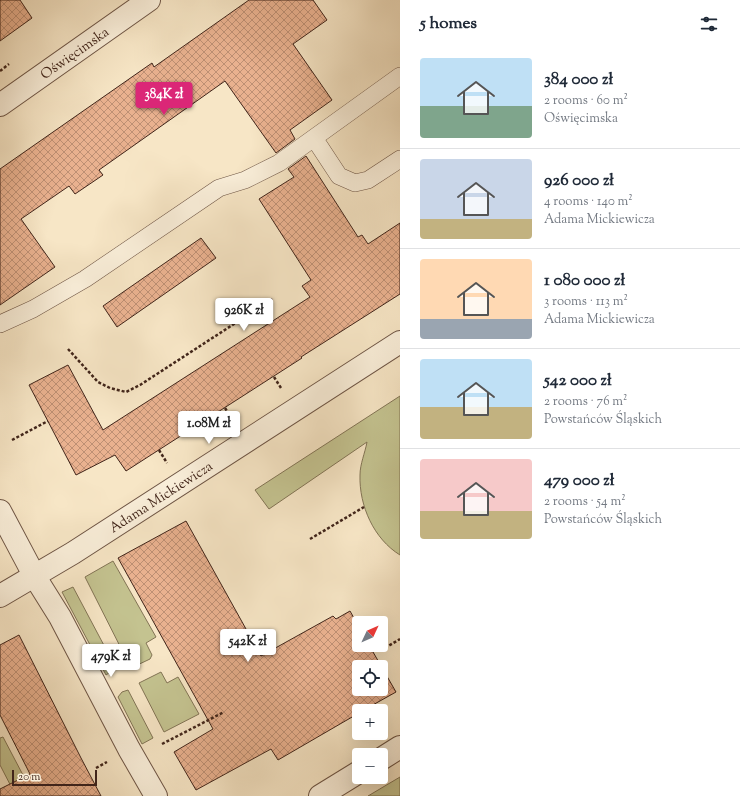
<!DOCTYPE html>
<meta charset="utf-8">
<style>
:root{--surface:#fff;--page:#f6f6f7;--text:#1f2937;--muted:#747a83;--line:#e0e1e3;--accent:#db2777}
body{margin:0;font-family:"Sorts Mill Goudy",serif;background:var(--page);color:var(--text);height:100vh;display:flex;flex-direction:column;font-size:15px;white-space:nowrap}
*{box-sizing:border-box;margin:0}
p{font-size:13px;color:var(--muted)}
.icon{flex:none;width:22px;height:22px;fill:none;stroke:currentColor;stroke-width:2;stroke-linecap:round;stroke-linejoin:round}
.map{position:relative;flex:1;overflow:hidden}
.details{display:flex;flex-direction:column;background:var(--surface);width:340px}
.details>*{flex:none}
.needle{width:26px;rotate:46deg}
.controls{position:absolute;left:352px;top:616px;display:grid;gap:8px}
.controls a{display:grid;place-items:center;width:36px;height:36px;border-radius:4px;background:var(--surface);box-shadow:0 4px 16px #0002;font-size:20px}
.scale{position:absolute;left:12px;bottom:10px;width:85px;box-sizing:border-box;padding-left:4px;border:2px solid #41251a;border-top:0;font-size:11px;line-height:14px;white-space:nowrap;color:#41251a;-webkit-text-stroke:3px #faefda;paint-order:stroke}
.price{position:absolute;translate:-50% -34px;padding:0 9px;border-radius:4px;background:#fff;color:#222;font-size:13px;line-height:26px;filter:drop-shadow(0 1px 2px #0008)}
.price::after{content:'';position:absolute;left:50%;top:24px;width:12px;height:9px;margin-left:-6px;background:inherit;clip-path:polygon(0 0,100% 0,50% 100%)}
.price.selected{background:var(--accent);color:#fff}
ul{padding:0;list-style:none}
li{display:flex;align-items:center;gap:12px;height:100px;padding:0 20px}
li+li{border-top:1px solid var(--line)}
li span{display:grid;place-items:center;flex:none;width:112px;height:80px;border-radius:4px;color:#555}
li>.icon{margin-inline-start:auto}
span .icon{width:48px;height:48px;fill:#fffc;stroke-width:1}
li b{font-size:17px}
h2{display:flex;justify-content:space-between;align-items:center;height:48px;padding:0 20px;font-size:17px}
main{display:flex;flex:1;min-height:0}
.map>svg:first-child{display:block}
.grass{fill:#c4c390;stroke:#827455}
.building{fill:url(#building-cross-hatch);stroke:#41251a;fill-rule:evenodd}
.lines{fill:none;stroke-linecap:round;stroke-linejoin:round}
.service-casing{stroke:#6e5545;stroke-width:18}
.minor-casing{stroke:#6e5545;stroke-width:24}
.tertiary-casing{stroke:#6e5545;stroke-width:24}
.path{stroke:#41251a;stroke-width:2.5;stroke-dasharray:3 2;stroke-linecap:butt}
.service{stroke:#faefda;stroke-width:17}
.minor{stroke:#faefda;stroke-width:22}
.tertiary{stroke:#faefda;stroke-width:22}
.labels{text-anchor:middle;stroke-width:3;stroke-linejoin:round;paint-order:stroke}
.street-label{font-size:14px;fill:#41251a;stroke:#faefda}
</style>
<main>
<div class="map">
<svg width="400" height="796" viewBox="0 0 400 796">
<defs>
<pattern id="building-cross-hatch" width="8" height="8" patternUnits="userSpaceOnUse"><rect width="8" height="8" fill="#e9b18f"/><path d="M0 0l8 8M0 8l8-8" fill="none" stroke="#be9074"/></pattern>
</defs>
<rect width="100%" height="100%" fill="#f7e6c6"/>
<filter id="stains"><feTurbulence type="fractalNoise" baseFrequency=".005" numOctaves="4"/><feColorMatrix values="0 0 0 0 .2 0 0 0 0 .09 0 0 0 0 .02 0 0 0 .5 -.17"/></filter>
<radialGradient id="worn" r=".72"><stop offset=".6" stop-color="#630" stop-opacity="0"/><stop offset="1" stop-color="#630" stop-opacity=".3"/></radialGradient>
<path class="grass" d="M 400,396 L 400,555 C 374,539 359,506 360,475 C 360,464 365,453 367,442 L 269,509 L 255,490 Z
M 113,561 L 156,637 L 146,643 L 152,655 L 150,659 L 131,668 L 85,577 Z
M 73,587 L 116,668 L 106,675 L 62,592 Z
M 161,672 L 167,683 L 178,677 L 199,714 L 164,732 L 139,683 Z
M 128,690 L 153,738 L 142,744 L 118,697 L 122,692 Z
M 3,737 L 34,796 L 16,796 L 0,765 L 0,738 Z
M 400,777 L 400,796 L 368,796 Z"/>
<path class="building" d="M 0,0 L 20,0 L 32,18 L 0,41 Z
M 249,0 L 313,0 L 327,20 L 293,44 L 332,100 L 290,130 L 295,139 L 276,153 L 225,81 L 99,170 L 103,175 L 75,194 L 69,186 L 21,219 L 55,267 L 0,305 L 0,169 L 152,63 L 154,67 Z
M 306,156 L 358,237 L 362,235 L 368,244 L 400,223 L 400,294 L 301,357 L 302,358 L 126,471 L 115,455 L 76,475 L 29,385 L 68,365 L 103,430 L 310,297 L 302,286 L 311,280 L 259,199 L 294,177 L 288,169 Z
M 201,238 L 216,258 L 117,327 L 103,306 Z
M 186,521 L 261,656 L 333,616 L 336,619 L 350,611 L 359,627 L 359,645 L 369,645 L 396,692 L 362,711 L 359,711 L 359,713 L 278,760 L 271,749 L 196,790 L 174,752 L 213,729 L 118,558 ZM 359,667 L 381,667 L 381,689 L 359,689 Z
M 19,635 L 81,758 L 101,796 L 0,796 L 0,789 L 30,774 L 0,715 L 0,645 Z"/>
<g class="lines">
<defs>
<path id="service" d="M 314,138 L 339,176 L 355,183 L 368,180 L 400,159
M 0,324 L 33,309 L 85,279 L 219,188 L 245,180 L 279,163 L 400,76"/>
<g id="minor">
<path id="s1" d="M 0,105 L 149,0"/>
<path id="s2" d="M 0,596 L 73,553 L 400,342"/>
<path d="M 381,759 L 400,747"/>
<path d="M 320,796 L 359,772"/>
</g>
<path id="tertiary" d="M 0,511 L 35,577 L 60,617 L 129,749 L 156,796"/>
</defs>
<use href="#service" class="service-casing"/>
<use href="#minor" class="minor-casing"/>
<use href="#tertiary" class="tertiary-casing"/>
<path class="path" d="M 0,71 L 9,64
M 68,349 L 98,382 L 110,388 L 126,392 L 140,385 L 274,298
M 274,377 L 281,388
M 225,408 L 232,419
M 12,440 L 48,421
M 159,450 L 167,463
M 310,539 L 364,507
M 385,648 L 400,639
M 162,744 L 224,712
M 96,768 L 107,762"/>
<use href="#service" class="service"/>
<use href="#minor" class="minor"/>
<use href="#tertiary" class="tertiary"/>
</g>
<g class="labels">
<g class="street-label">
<text dy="5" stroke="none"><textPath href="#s1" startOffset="91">Oświęcimska</textPath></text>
<text dy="5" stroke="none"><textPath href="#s2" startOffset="189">Adama Mickiewicza</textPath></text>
</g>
</g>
<rect width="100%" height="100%" filter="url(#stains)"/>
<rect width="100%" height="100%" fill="url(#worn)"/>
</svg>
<div class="controls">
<a><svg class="needle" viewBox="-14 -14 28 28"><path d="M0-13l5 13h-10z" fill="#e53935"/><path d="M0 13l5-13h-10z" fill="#747a83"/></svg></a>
<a><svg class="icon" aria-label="locate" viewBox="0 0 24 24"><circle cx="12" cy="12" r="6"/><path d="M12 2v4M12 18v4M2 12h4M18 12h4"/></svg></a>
<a>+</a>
<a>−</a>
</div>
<div class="scale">20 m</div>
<b class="price selected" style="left:164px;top:116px">384K zł</b>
<b class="price" style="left:244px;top:332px">926K zł</b>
<b class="price" style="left:209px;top:445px">1.08M zł</b>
<b class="price" style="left:248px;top:663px">542K zł</b>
<b class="price" style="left:111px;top:678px">479K zł</b>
</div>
<section class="details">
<h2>5 homes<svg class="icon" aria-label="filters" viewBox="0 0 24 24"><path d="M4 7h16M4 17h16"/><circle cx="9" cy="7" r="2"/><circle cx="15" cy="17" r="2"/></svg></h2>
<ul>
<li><span style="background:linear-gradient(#bfe0f5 60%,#7fa58c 0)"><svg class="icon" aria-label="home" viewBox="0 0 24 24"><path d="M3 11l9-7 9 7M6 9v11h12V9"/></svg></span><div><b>384 000 zł</b><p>2 rooms · 60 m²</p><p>Oświęcimska</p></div></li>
<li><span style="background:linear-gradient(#c9d6e8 75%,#c2b280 0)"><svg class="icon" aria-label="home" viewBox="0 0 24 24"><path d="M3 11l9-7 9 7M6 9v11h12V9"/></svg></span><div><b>926 000 zł</b><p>4 rooms · 140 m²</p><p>Adama Mickiewicza</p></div></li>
<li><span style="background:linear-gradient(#ffd9b3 75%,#9aa5b1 0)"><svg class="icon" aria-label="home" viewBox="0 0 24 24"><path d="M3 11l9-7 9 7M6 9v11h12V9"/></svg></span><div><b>1 080 000 zł</b><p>3 rooms · 113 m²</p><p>Adama Mickiewicza</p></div></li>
<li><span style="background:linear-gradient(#bfe0f5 60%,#c2b280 0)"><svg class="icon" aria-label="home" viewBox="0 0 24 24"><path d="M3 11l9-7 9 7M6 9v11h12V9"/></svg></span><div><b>542 000 zł</b><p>2 rooms · 76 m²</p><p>Powstańców Śląskich</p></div></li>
<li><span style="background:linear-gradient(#f6c9c9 65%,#c2b280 0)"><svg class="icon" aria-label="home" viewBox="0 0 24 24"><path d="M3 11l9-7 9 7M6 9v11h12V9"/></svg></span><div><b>479 000 zł</b><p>2 rooms · 54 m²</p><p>Powstańców Śląskich</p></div></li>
</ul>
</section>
</main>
